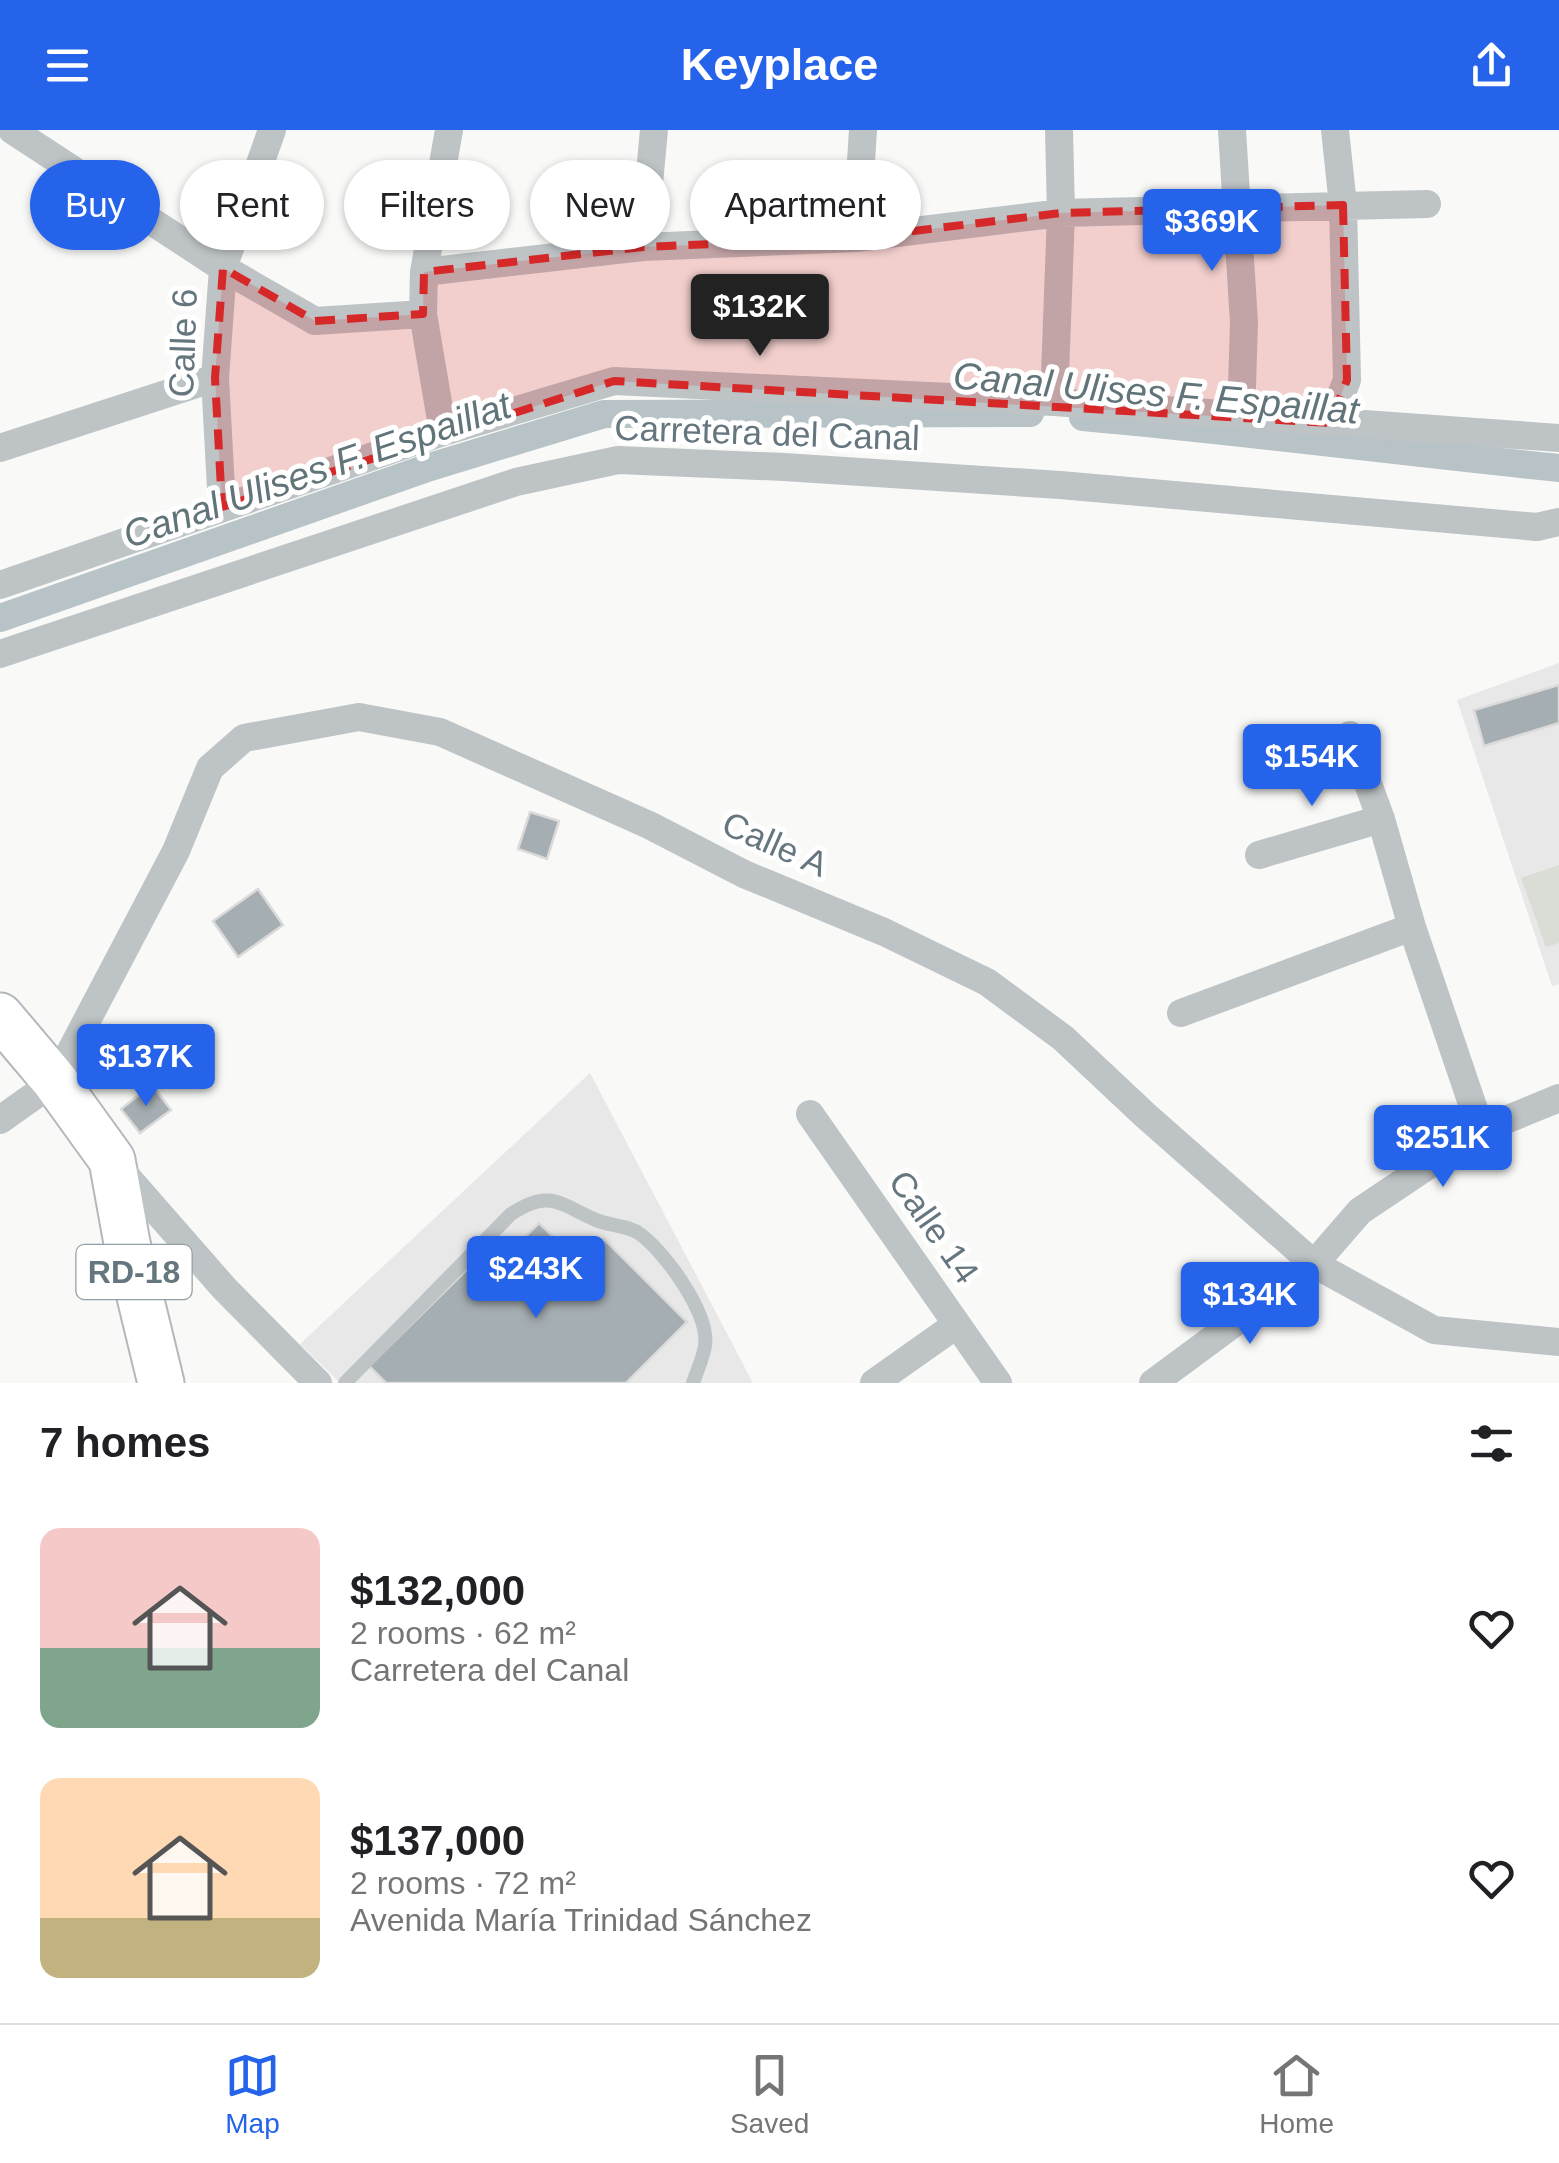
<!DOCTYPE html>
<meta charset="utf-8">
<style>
:root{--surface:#fff;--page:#f6f6f6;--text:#202124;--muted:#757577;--line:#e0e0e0;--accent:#2563eb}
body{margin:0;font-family:Helvetica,sans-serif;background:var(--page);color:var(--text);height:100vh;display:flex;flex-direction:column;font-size:38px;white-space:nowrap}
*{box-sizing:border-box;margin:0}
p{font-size:32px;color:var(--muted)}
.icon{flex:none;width:55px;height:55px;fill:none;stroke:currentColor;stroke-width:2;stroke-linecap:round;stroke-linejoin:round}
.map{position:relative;height:1253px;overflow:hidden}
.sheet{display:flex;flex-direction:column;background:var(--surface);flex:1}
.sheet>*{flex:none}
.hud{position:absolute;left:30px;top:30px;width:1000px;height:90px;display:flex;gap:20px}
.price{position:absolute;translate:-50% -85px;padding:0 22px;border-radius:10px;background:var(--accent);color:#fff;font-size:32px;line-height:65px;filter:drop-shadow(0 2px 5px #0008)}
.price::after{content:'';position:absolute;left:50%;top:60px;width:30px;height:22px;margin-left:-15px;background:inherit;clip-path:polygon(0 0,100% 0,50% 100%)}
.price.on{background:#222;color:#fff}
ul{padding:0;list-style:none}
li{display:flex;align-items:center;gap:30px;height:250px;padding:0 40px}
li span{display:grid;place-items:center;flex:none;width:280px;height:200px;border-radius:20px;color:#555}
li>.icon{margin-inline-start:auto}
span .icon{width:120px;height:120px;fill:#fffc;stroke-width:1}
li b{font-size:42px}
h2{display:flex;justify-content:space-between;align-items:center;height:120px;padding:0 40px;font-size:42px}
.tag{padding:0 35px;border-radius:45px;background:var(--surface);box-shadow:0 2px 8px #0004;font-size:35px;line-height:90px}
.tag.on{background:var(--accent);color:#fff}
header{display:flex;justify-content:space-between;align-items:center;height:130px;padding:0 40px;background:var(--accent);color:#fff;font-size:45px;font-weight:700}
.menu{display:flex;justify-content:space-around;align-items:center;height:140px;border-top:2px solid var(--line);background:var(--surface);font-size:28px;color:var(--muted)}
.menu a{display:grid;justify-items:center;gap:5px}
.menu .on{color:var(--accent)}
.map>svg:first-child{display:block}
.built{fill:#e7e8e7}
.green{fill:#d9ddd6}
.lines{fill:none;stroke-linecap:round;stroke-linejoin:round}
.canal{stroke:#b7c3c7;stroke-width:28}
.building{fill:#a5aeb3;stroke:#dbdad9;stroke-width:2.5}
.primary-casing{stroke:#b2b8bb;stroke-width:49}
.lane{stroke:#bec3c6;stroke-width:14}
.street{stroke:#bec3c6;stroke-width:28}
.primary{stroke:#fff;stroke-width:45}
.marked{fill:#d62828;fill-opacity:0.2;stroke:#d62828;stroke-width:8;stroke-dasharray:20 12;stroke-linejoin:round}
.labels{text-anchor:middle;stroke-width:10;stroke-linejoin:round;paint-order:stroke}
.shield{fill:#fff;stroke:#949fa5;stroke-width:2.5}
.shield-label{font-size:32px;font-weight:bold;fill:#66767f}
.street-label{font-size:35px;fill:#66767f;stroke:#fff}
.water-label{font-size:38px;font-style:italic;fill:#607479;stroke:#fff}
</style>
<header><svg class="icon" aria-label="menu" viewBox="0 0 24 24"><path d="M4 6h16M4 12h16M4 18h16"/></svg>Keyplace<svg class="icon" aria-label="share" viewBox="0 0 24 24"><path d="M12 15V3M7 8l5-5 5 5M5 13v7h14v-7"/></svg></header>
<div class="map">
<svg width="1559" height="1253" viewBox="0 0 1559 1253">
<rect width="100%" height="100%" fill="#f9f9f7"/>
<path class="built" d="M 1559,533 L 1559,854 L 1552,856 L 1457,570 Z
M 590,943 L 753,1253 L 340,1253 L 300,1214 Z"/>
<path class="green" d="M 1559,735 L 1559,813 L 1546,817 L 1521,748 Z"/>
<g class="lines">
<path class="canal" d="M 1083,287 C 1242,301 1400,322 1559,338
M 0,488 L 430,337 L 604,284 L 1030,283"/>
</g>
<path class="building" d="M 1559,555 L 1559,593 L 1484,616 L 1474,580 Z
M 530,682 L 559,691 L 547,729 L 518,719 Z
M 258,759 L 283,795 L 238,827 L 213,791 Z
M 152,955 L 171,980 L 140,1003 L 121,979 Z
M 539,1093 L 580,1133 L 604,1109 L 687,1192 L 626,1253 L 386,1253 L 369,1236 L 497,1110 L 509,1123 Z"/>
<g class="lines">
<defs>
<path id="primary" d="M 0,886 L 55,951 L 112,1030 L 127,1113 L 161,1253"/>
</defs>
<use href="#primary" class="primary-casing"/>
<path class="lane" d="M 345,1253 L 511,1084 C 549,1059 558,1073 596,1090 C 610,1096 628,1095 640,1104 C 665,1122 710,1184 705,1216 C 703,1228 697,1241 693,1253"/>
<path class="street" d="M 12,0 L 223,138 L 315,191 L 423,184
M 1232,0 L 1244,193 L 1241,287
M 856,108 L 863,0
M 643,117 L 654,0
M 424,142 L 643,117 L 856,108 L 1061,83 L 1427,74
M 1054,272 L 1061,83 L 1059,0
M 1330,293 L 1347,250 L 1343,75 L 1335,0
M 443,302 L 423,184 L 424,142 L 449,0
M 0,318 L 215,248
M 222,377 L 215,248 L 223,138 L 272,0
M 0,455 L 443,302 L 614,251 L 1054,272 L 1559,308
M 0,524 L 516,352 L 618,330 L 784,337 L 1060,355 L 1537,397 L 1559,392
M 1350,605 L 1381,689 L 1412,797 L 1481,1000
M 1259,725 L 1381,689
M 1181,883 L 1412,797
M 810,984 L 998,1253
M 0,990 L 55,951 L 176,721 L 210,638 L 244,608 L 359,587 L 440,602 L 649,695 L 744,744 L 884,802 L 987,852 L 1063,908 L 1145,985 L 1314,1134 L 1434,1200 L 1559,1212
M 119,1038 L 224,1158 L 318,1253
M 874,1253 L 956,1195
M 1153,1253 L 1314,1134 L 1360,1081 L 1481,1000 L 1559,968"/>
<use href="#primary" class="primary"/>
</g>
<path class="marked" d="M 1343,75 L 1347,250 L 1330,293 L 614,251 L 222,377 L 215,248 L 223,138 L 315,191 L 423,184 L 424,142 L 643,117 L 856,108 L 1061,83 Z"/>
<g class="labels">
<rect class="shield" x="76.5" y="1115" width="115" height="54" rx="8"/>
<g class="shield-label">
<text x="134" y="1153">RD-18</text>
</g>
<g class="street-label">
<text transform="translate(183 213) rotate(-88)" y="12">Calle 6</text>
<text transform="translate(767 303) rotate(2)" y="12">Carretera del Canal</text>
<text transform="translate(775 714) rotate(24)" y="12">Calle A</text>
<text transform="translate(934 1097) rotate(55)" y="12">Calle 14</text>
</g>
<g class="water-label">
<text transform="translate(1156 263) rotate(5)" y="13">Canal Ulises F. Espaillat</text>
<text transform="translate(317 340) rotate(-19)" y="13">Canal Ulises F. Espaillat</text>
</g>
</g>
</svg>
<b class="price" style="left:1212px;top:144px">$369K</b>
<b class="price on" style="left:760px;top:229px">$132K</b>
<b class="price" style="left:1312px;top:679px">$154K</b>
<b class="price" style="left:146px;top:979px">$137K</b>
<b class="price" style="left:1443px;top:1060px">$251K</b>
<b class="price" style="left:536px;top:1191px">$243K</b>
<b class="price" style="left:1250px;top:1217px">$134K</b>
<div class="hud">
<a class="tag on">Buy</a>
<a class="tag">Rent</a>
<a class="tag">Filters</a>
<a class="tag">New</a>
<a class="tag">Apartment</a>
</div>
</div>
<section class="sheet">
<h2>7 homes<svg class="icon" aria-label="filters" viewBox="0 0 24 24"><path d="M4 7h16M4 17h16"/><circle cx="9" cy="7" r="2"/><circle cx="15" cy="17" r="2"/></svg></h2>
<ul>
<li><span style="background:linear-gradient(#f6c9c9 60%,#7fa58c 0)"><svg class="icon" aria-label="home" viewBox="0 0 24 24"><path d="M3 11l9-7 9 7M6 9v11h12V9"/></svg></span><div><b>$132,000</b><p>2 rooms · 62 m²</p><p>Carretera del Canal</p></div><svg class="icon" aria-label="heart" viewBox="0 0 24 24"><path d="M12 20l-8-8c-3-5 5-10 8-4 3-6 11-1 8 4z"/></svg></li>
<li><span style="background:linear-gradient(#ffd9b3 70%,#c2b280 0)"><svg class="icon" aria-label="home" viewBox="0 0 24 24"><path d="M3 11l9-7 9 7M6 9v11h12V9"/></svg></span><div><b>$137,000</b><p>2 rooms · 72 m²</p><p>Avenida María Trinidad Sánchez</p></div><svg class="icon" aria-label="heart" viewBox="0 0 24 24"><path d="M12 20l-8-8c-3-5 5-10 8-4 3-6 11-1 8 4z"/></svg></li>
</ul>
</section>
<nav class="menu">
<a class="on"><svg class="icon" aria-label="map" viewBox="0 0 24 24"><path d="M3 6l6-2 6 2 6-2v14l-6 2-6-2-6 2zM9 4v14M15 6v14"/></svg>Map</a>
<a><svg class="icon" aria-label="saved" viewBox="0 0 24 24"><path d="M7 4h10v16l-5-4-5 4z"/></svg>Saved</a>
<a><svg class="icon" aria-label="home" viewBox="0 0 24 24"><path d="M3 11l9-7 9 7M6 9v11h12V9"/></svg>Home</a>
</nav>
